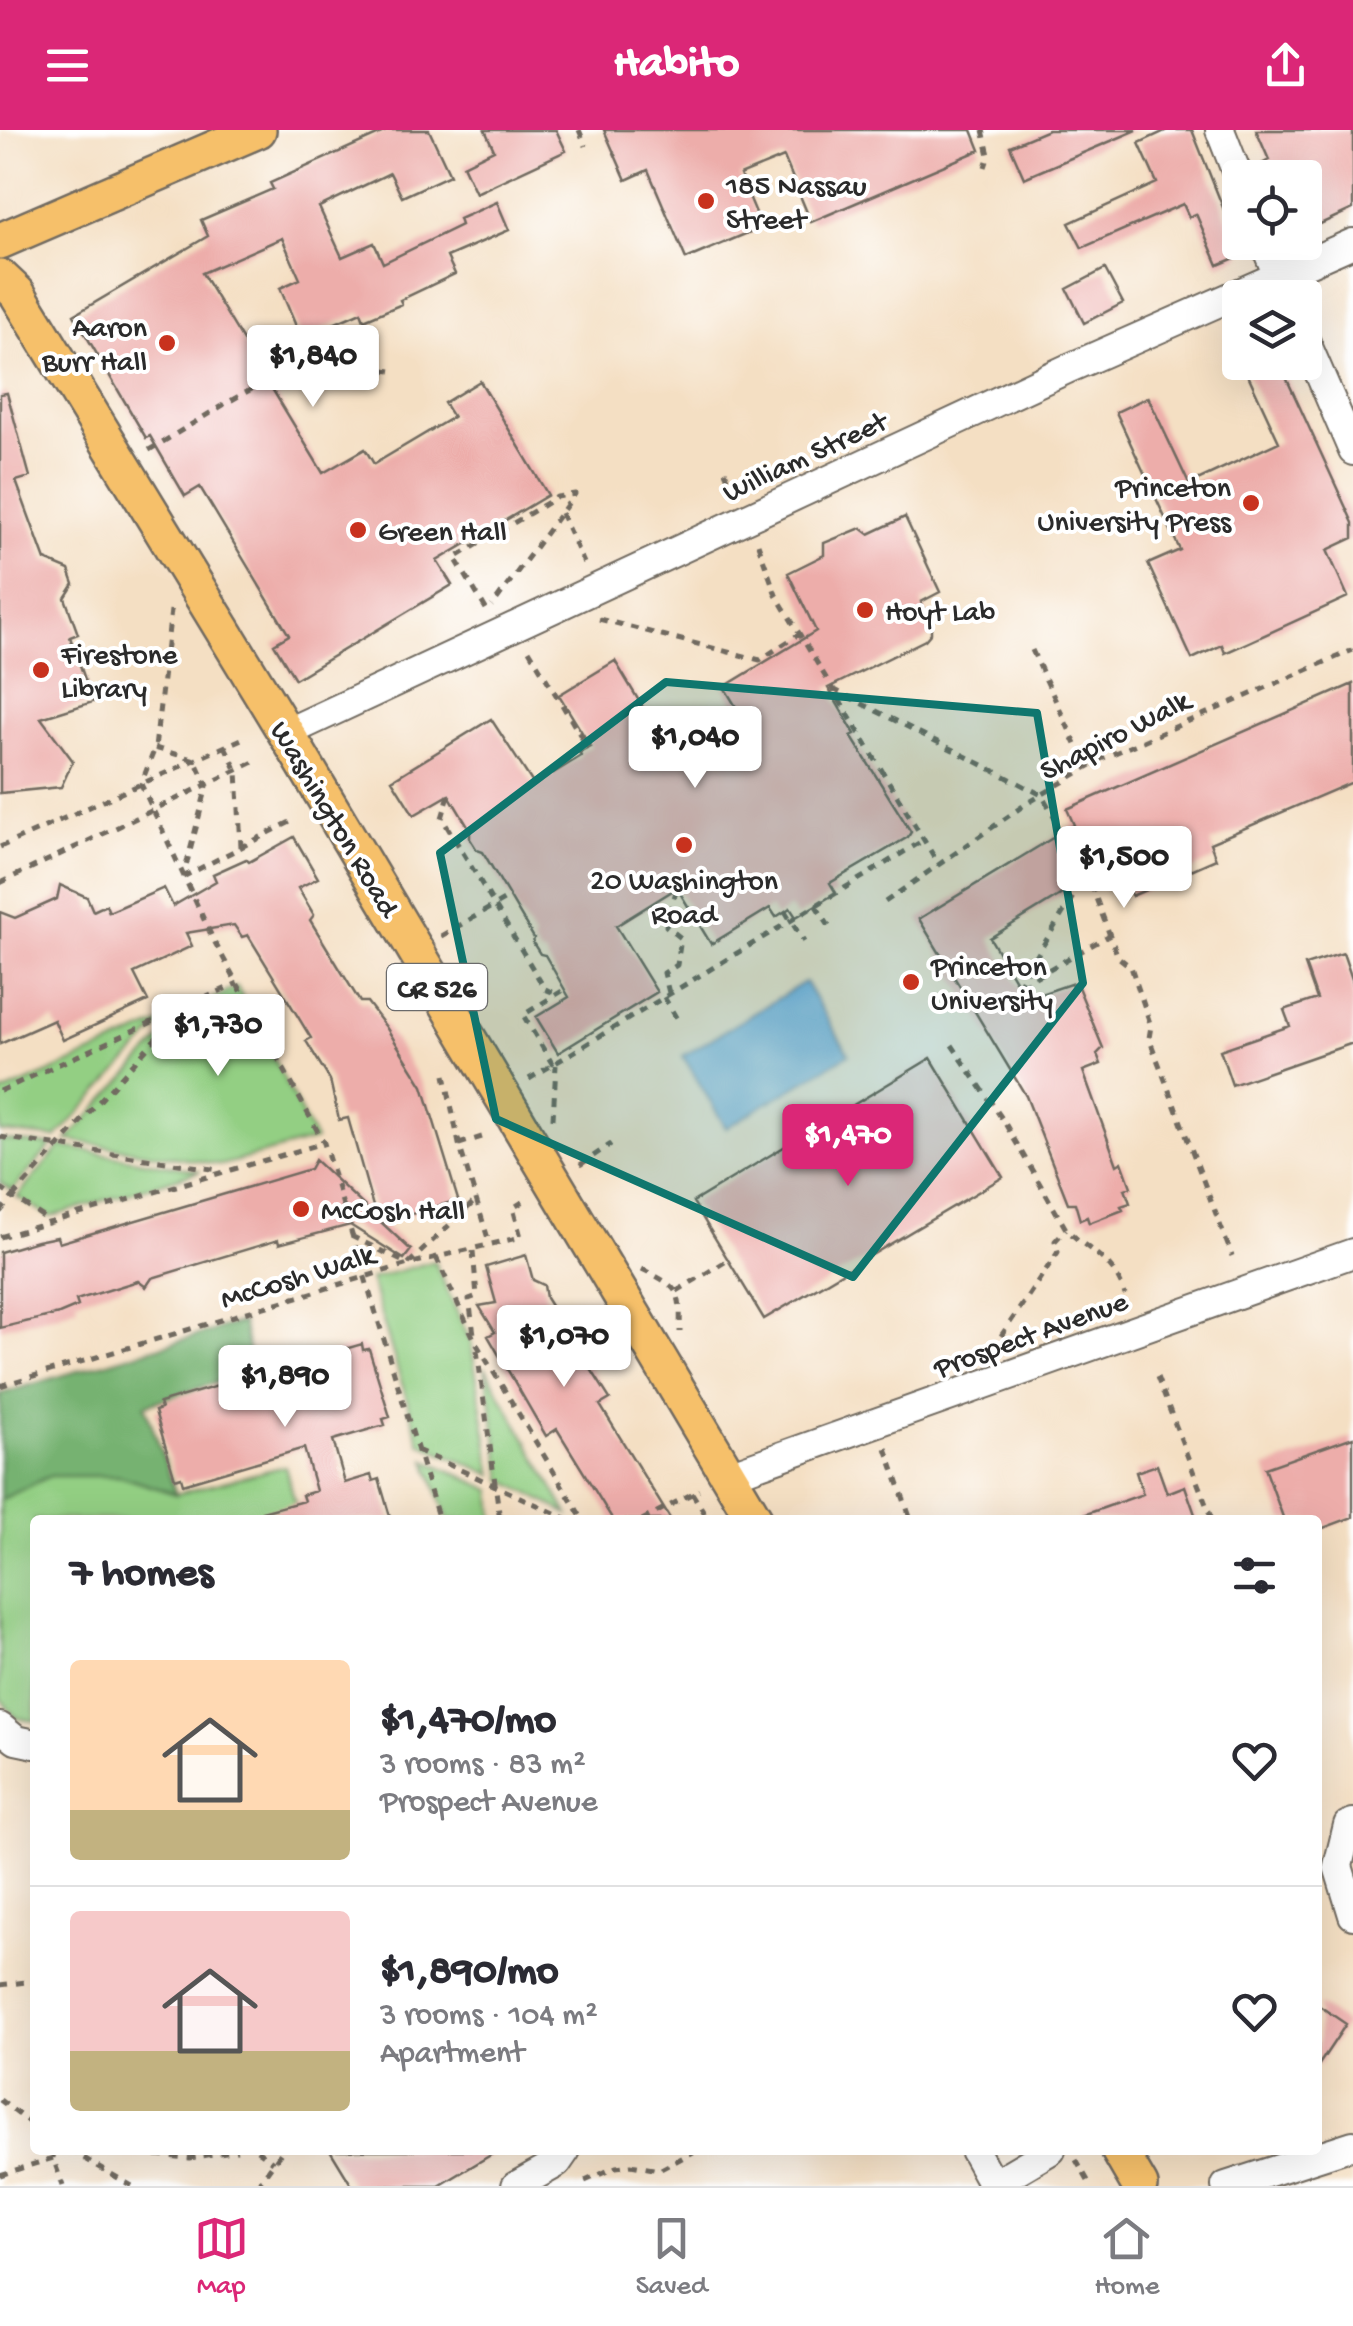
<!DOCTYPE html>
<meta charset="utf-8">
<style>
:root{--surface:#fff;--page:#f7f7f7;--text:#2b2b33;--muted:#7c7c81;--line:#e1e1e2;--accent:#db2777}
body{margin:0;font-family:"Gochi Hand",sans-serif;background:var(--page);color:var(--text);height:100vh;display:flex;flex-direction:column;font-size:38px;white-space:nowrap}
*{box-sizing:border-box;margin:0}
p{font-size:32px;color:var(--muted)}
.icon{flex:none;width:55px;height:55px;fill:none;stroke:currentColor;stroke-width:2;stroke-linecap:round;stroke-linejoin:round}
.map{position:relative;flex:1;overflow:hidden}
.side{position:absolute;left:30px;top:1385px;width:1292px;height:640px;display:flex;flex-direction:column;background:var(--surface);border-radius:10px;box-shadow:0 10px 40px #0002}
.side>*{flex:none}
.tools{position:absolute;left:1222px;top:30px;display:grid;gap:20px}
.tools a{display:grid;place-items:center;width:100px;height:100px;border-radius:10px;background:var(--surface);box-shadow:0 10px 40px #0002;font-size:50px}
.price{position:absolute;translate:-50% -85px;padding:0 22px;border-radius:10px;background:#fff;color:#222;font-size:32px;line-height:65px;filter:drop-shadow(0 2px 5px #0008)}
.price::after{content:'';position:absolute;left:50%;top:60px;width:30px;height:22px;margin-left:-15px;background:inherit;clip-path:polygon(0 0,100% 0,50% 100%)}
.price.on{background:var(--accent);color:#fff}
ul{padding:0;list-style:none}
li{display:flex;align-items:center;gap:30px;height:250px;padding:0 40px}
li+li{border-top:2px solid var(--line)}
li span{display:grid;place-items:center;flex:none;width:280px;height:200px;border-radius:10px;color:#555}
li>.icon{margin-inline-start:auto}
span .icon{width:120px;height:120px;fill:#fffc;stroke-width:1}
li b{font-size:42px}
h2{display:flex;justify-content:space-between;align-items:center;height:120px;padding:0 40px;font-size:42px}
header{display:flex;justify-content:space-between;align-items:center;height:130px;padding:0 40px;background:var(--accent);color:#fff;font-size:45px;font-weight:800}
.menu{display:flex;justify-content:space-around;align-items:center;height:140px;border-top:2px solid var(--line);background:var(--surface);font-size:28px;color:var(--muted)}
.menu a{display:grid;justify-items:center;gap:5px}
.menu .on{color:var(--accent)}
.map>svg:first-child{display:block}
.green{fill:#93cf83;stroke:#5f7d57;stroke-width:2.5}
.forest{fill:#76b271;stroke:#506e4e;stroke-width:2.5}
.water{fill:#6da9de;stroke:#4c6a84;stroke-width:2.5}
.building{fill:#edadaa}
.lines{fill:none;stroke-linecap:round;stroke-linejoin:round}
.minor-casing{stroke:#716a60;stroke-width:32}
.major-casing{stroke:#716a60;stroke-width:40}
.path{stroke:#716a60;stroke-width:5;stroke-dasharray:8 8;stroke-linecap:butt}
.minor{stroke:#fff;stroke-width:28}
.major{stroke:#f6c06b;stroke-width:35}
.path-bridge{stroke:#716a60;stroke-width:5;stroke-dasharray:8 8;stroke-linecap:butt}
.marked{fill:#0f766e;fill-opacity:0.2;stroke:#0f766e;stroke-width:8;stroke-linejoin:round}
.poi-dot{fill:#c8321e;stroke:#fff;stroke-width:4}
.labels{text-anchor:middle;stroke-width:8;stroke-linejoin:round;paint-order:stroke}
.shield{fill:#fff;stroke:#6b6b6b;stroke-width:2.5}
.shield-label{font-size:28px;font-weight:bold;fill:#2b2b2b}
.poi-label{font-size:30px;fill:#2b2b2b;stroke:#fff;text-anchor:start}
.street-label{font-size:30px;fill:#2b2b2b;stroke:#fff}
</style>
<header><svg class="icon" aria-label="menu" viewBox="0 0 24 24"><path d="M4 6h16M4 12h16M4 18h16"/></svg>Habito<svg class="icon" aria-label="share" viewBox="0 0 24 24"><path d="M12 15V3M7 8l5-5 5 5M5 13v7h14v-7"/></svg></header>
<div class="map">
<svg width="1353" height="2056" viewBox="0 0 1353 2056">
<rect width="100%" height="100%" fill="#fff"/>
<filter id="ink" filterUnits="userSpaceOnUse"><feTurbulence type="fractalNoise" baseFrequency=".01" numOctaves="2"/><feDisplacementMap in="SourceGraphic" scale="20" xChannelSelector="R" yChannelSelector="G"/><feConvolveMatrix kernelMatrix="1 2 1 2 8 2 1 2 1" color-interpolation-filters="sRGB"/></filter>
<filter id="wash" filterUnits="userSpaceOnUse"><feTurbulence type="fractalNoise" baseFrequency=".0048" numOctaves="4" result="noise"/><feDisplacementMap in="SourceGraphic" scale="40" xChannelSelector="R" yChannelSelector="G"/><feGaussianBlur stdDeviation="2.25" result="paint"/><feColorMatrix in="noise" values="0 0 0 0 0 0 0 0 0 0 0 0 0 0 0 0 0 1.4 0 .05"/><feComposite in="paint" operator="in"/></filter>
<g filter="url(#wash)">
<rect width="100%" height="100%" fill="#f4dfc3"/>
<path class="green" d="M 237,857 L 315,1010 L 222,1035 L 67,1010 L 188,881 Z
M 164,892 L 56,1008 L 0,1002 L 0,964 Z
M 0,1010 L 52,1015 L 12,1061 L 0,1052 Z
M 60,1016 L 200,1041 L 50,1087 L 17,1067 Z
M 434,1131 L 471,1213 L 493,1345 L 420,1313 L 370,1149 Z
M 485,1237 L 568,1384 L 503,1350 Z
M 426,1330 L 492,1360 L 494,1390 L 448,1390 Z
M 285,1336 L 300,1390 L 35,1390 L 35,1591 L 16,1588 L 0,1568 L 0,1370 L 50,1345 L 120,1346 L 176,1364 Z"/>
<path class="forest" d="M 242,1192 L 253,1241 L 145,1275 L 176,1364 L 120,1346 L 50,1346 L 0,1370 L 0,1264 Z"/>
<path class="water" d="M 805,852 L 849,924 L 726,998 L 683,926 Z"/>
<g id="blocks">
<path class="building" d="M 388,0 L 429,0 L 450,45 L 402,67 L 390,43 L 319,77 L 342,127 L 374,113 L 383,133 L 461,95 L 459,89 L 497,72 L 509,100 L 447,127 L 455,144 L 400,170 L 402,174 L 364,190 L 361,182 L 301,208 L 280,158 L 300,149 L 282,108 L 202,143 L 323,343 L 365,319 L 374,334 L 453,287 L 444,273 L 480,251 L 548,365 L 437,431 L 452,455 L 295,549 L 274,514 L 289,505 L 200,357 L 185,366 L 150,306 L 146,308 L 74,185 L 208,106 L 201,90 L 273,59 L 270,53 Z
M 485,0 L 556,0 L 566,21 L 476,63 L 463,35 L 494,20 Z
M 604,0 L 972,0 L 980,20 L 811,92 L 784,27 L 740,45 L 762,97 L 686,129 L 648,40 L 626,50 Z
M 1048,0 L 1137,0 L 1024,48 L 1010,16 Z
M 1167,0 L 1192,0 L 1242,125 L 1218,135 L 1196,84 L 1189,87 L 1183,74 L 1082,118 L 1069,93 L 1157,53 L 1139,13 Z
M 1256,0 L 1353,0 L 1353,79 L 1305,101 L 1305,48 L 1257,48 L 1254,38 L 1269,30 Z
M 1105,139 L 1123,173 L 1084,193 L 1067,159 Z
M 1242,232 L 1279,232 L 1353,393 L 1353,408 L 1327,420 L 1348,467 L 1225,523 L 1222,515 L 1192,529 L 1148,434 L 1180,420 L 1116,282 L 1148,267 L 1189,354 L 1279,312 Z
M 7,263 L 30,347 L 16,351 L 45,430 L 69,440 L 74,454 L 65,468 L 78,504 L 70,507 L 93,572 L 41,588 L 73,631 L 61,657 L 0,663 L 0,264 Z
M 905,387 L 940,462 L 921,472 L 931,494 L 931,503 L 925,510 L 828,558 L 855,604 L 851,606 L 911,702 L 908,707 L 830,753 L 836,763 L 796,787 L 790,778 L 776,787 L 770,778 L 711,814 L 677,758 L 616,796 L 657,862 L 558,923 L 536,887 L 569,867 L 545,825 L 540,824 L 533,813 L 534,808 L 483,722 L 477,720 L 470,709 L 470,700 L 449,665 L 414,685 L 392,650 L 491,589 L 534,655 L 581,626 L 579,623 L 591,617 L 559,565 L 615,531 L 672,626 L 741,585 L 724,557 L 816,501 L 788,443 L 824,425 L 824,413 L 861,398 L 869,404 Z
M 1353,554 L 1353,652 L 1210,713 L 1216,729 L 1132,766 L 1116,727 L 1109,730 L 1103,717 L 1060,743 L 1070,759 L 990,808 L 1026,869 L 1076,852 L 1103,918 L 1097,924 L 1101,934 L 1083,941 L 1117,1035 L 1122,1032 L 1131,1057 L 1125,1059 L 1130,1073 L 1121,1076 L 1123,1080 L 1089,1093 L 1087,1087 L 1080,1090 L 1075,1073 L 1068,1073 L 1026,966 L 919,789 L 1074,695 L 1067,679 Z
M 294,707 L 318,748 L 298,758 L 314,785 L 310,790 L 360,872 L 367,872 L 386,897 L 423,956 L 458,1070 L 382,1093 L 411,1120 L 404,1129 L 350,1095 L 279,1114 L 278,1110 L 152,1148 L 146,1157 L 138,1151 L 76,1170 L 78,1176 L 59,1184 L 0,1198 L 0,1122 L 37,1111 L 57,1107 L 59,1113 L 310,1039 L 315,1030 L 376,1087 L 348,988 L 339,990 L 330,950 L 306,911 L 311,908 L 248,805 L 242,807 L 234,795 L 186,803 L 192,816 L 134,843 L 148,871 L 63,910 L 54,890 L 0,914 L 0,782 L 15,788 L 57,769 L 60,755 L 87,767 L 93,781 L 106,775 L 109,782 L 164,758 L 173,776 L 216,751 L 213,744 L 246,729 L 249,732 Z
M 1343,823 L 1353,852 L 1353,913 L 1232,955 L 1220,920 L 1290,896 L 1284,880 L 1317,869 L 1305,835 Z
M 931,928 L 1003,1047 L 764,1189 L 693,1072 Z
M 526,1125 L 533,1150 L 544,1155 L 546,1168 L 610,1269 L 600,1275 L 671,1390 L 613,1390 L 557,1299 L 546,1306 L 488,1206 L 495,1202 L 479,1176 L 496,1173 L 486,1137 Z
M 362,1214 L 363,1220 L 369,1219 L 390,1287 L 383,1289 L 385,1295 L 333,1310 L 345,1353 L 371,1345 L 373,1351 L 379,1349 L 391,1390 L 263,1390 L 262,1382 L 304,1371 L 302,1365 L 316,1361 L 304,1318 L 183,1354 L 181,1347 L 175,1349 L 155,1281 L 161,1279 L 159,1273 Z
M 1353,1307 L 1353,1387 L 1318,1400 L 1318,1390 L 1284,1390 L 1265,1338 Z
M 1157,1335 L 1167,1363 L 1185,1356 L 1197,1390 L 1078,1390 L 1078,1387 L 1143,1364 L 1136,1342 Z
M 1318,1875 L 1346,1894 L 1318,1936 Z
M 330,2020 L 499,2020 L 439,2056 L 352,2056 Z"/>
</g>
</g>
<g filter="url(#ink)">
<use href="#blocks" fill-opacity="0" stroke="#716a60" stroke-width="2.5"/>
<g class="lines">
<defs>
<path id="minor" d="M 1220,0 L 1240,51
M 1264,112 L 1287,168
M 1305,210 L 1353,321
M 286,603 L 1067,239 L 1353,113
M 729,1345 L 1353,1123
M 0,1597 L 16,1610 L 35,1614
M 1353,1693 L 1348,1695 L 1338,1736 L 1353,1785
M 974,2020 L 993,2054
M 516,2056 L 557,2033 L 566,2020
M 990,2056 L 1051,2020
M 1226,2056 L 1353,2015"/>
<path id="major" d="M 0,111 L 258,0
M 0,147 L 17,163 L 286,603 L 755,1390
M 1119,2020 L 1140,2056"/>
</defs>
<use href="#minor" class="minor-casing"/>
<use href="#major" class="major-casing"/>
<path class="path" d="M 579,0 L 586,16
M 983,0 L 989,25 L 985,37
M 149,320 C 193,295 266,243 314,235 C 340,231 365,237 391,241
M 725,341 L 734,362
M 561,383 L 584,433
M 758,414 L 776,465 L 939,735
M 486,479 L 455,428 L 557,367 L 575,364 L 492,476
M 171,480 L 155,618 L 141,654 L 213,809 L 324,1013 L 439,1390
M 599,489 L 760,530 L 799,504
M 529,520 L 588,618
M 1032,520 L 1087,638
M 833,559 L 1042,665 L 1087,744 L 1118,827 L 1131,837 L 1151,896 L 1149,908 L 1232,1126
M 225,616 L 237,641 L 241,717
M 155,618 L 195,630 L 207,656 L 184,744
M 449,665 L 442,688 L 545,859 L 557,864
M 0,717 L 244,608
M 183,747 L 292,691
M 0,753 L 256,631
M 885,772 L 1023,676 L 1101,629 L 1353,520
M 816,776 L 829,796
M 441,806 L 509,767
M 1021,855 L 1110,805
M 1018,856 L 1087,744
M 669,863 L 664,843 L 677,835 L 681,808 L 666,796 L 677,758
M 664,867 L 677,889
M 952,915 L 1003,990 L 1066,1099 C 1091,1124 1114,1128 1125,1165
M 553,935 L 523,885 L 567,858
M 445,945 L 459,1014 L 490,1115
M 529,949 L 924,710
M 0,961 L 238,853
M 553,989 L 556,935
M 0,1007 L 219,1040
M 459,1014 L 482,1007
M 580,1035 L 611,1014
M 0,1058 L 13,1067 L 184,877
M 0,1082 L 13,1067 L 51,1092
M 351,1106 L 408,1134 L 476,1070
M 0,1107 L 324,1013
M 473,1121 L 477,1166 L 469,1169 L 474,1204
M 436,1127 L 476,1213 L 583,1390
M 642,1139 C 680,1158 681,1160 680,1202
M 677,1161 L 728,1130
M 1001,1206 L 1058,1122 L 1055,1111 L 1066,1099
M 477,1220 L 500,1390
M 1157,1247 L 1212,1390
M 0,1256 L 408,1134 L 521,1107 L 513,1078 L 524,1071
M 886,1318 L 911,1390
M 417,1320 L 570,1390
M 692,1363 L 709,1390
M 642,1390 L 699,1360
M 0,1855 L 35,1851
M 0,1970 L 35,1997
M 54,2020 L 53,2028 L 63,2056
M 70,2020 L 132,2056
M 92,2020 L 190,2028 L 237,2020
M 257,2020 L 273,2032
M 1076,2030 L 1091,2056
M 0,2045 L 53,2028
M 585,2051 L 616,2037 L 631,2035 L 659,2040 L 697,2020
M 257,2056 L 283,2020"/>
<use href="#minor" class="minor"/>
<use href="#major" class="major"/>
<path class="path-bridge" d="M 785,781 L 804,812"/>
</g>
</g>
<path class="marked" d="M 666,552 L 1037,583 L 1083,853 L 853,1147 L 496,989 L 440,723 Z"/>
<g class="poi-dot">
<circle cx="706" cy="71" r="10"/>
<circle cx="167" cy="213" r="10"/>
<circle cx="1251" cy="373" r="10"/>
<circle cx="358" cy="400" r="10"/>
<circle cx="865" cy="480" r="10"/>
<circle cx="41" cy="540" r="10"/>
<circle cx="684" cy="715" r="10"/>
<circle cx="911" cy="852" r="10"/>
<circle cx="301" cy="1079" r="10"/>
</g>
<g class="labels">
<rect class="shield" x="387" y="834" width="100" height="46" rx="8"/>
<g class="shield-label">
<text x="437" y="867">CR 526</text>
</g>
<g class="poi-label">
<text x="726" y="64">185 Nassau<tspan x="726" dy="34">Street</tspan></text>
<text x="147" y="206" text-anchor="end">Aaron<tspan x="147" dy="34">Burr Hall</tspan></text>
<text x="1231" y="366" text-anchor="end">Princeton<tspan x="1231" dy="34">University Press</tspan></text>
<text x="378" y="410">Green Hall</text>
<text x="885" y="490">Hoyt Lab</text>
<text x="61" y="533">Firestone<tspan x="61" dy="34">Library</tspan></text>
<text x="684" y="759" text-anchor="middle">20 Washington<tspan x="684" dy="34">Road</tspan></text>
<text x="931" y="845">Princeton<tspan x="931" dy="34">University</tspan></text>
<text x="321" y="1089">McCosh Hall</text>
</g>
<g class="street-label">
<text transform="translate(804 325) rotate(-25)" y="10">William Street</text>
<text transform="translate(1114 604) rotate(-27)" y="10">Shapiro Walk</text>
<text transform="translate(336 688) rotate(59)" y="10">Washington Road</text>
<text transform="translate(297 1145) rotate(-17)" y="10">McCosh Walk</text>
<text transform="translate(1030 1203) rotate(-20)" y="10">Prospect Avenue</text>
</g>
</g>
</svg>
<div class="tools">
<a><svg class="icon" aria-label="locate" viewBox="0 0 24 24"><circle cx="12" cy="12" r="6"/><path d="M12 2v4M12 18v4M2 12h4M18 12h4"/></svg></a>
<a><svg class="icon" aria-label="layers" viewBox="0 0 24 24"><path d="M12 4l9 5-9 5-9-5zM3 14l9 5 9-5"/></svg></a>
</div>
<b class="price" style="left:313px;top:280px">$1,840</b>
<b class="price" style="left:695px;top:661px">$1,040</b>
<b class="price" style="left:1124px;top:781px">$1,500</b>
<b class="price" style="left:218px;top:949px">$1,730</b>
<b class="price on" style="left:848px;top:1059px">$1,470</b>
<b class="price" style="left:564px;top:1260px">$1,070</b>
<b class="price" style="left:285px;top:1300px">$1,890</b>
<section class="side">
<h2>7 homes<svg class="icon" aria-label="filters" viewBox="0 0 24 24"><path d="M4 7h16M4 17h16"/><circle cx="9" cy="7" r="2"/><circle cx="15" cy="17" r="2"/></svg></h2>
<ul>
<li><span style="background:linear-gradient(#ffd9b3 75%,#c2b280 0)"><svg class="icon" aria-label="home" viewBox="0 0 24 24"><path d="M3 11l9-7 9 7M6 9v11h12V9"/></svg></span><div><b>$1,470/mo</b><p>3 rooms · 83 m²</p><p>Prospect Avenue</p></div><svg class="icon" aria-label="heart" viewBox="0 0 24 24"><path d="M12 20l-8-8c-3-5 5-10 8-4 3-6 11-1 8 4z"/></svg></li>
<li><span style="background:linear-gradient(#f6c9c9 70%,#c2b280 0)"><svg class="icon" aria-label="home" viewBox="0 0 24 24"><path d="M3 11l9-7 9 7M6 9v11h12V9"/></svg></span><div><b>$1,890/mo</b><p>3 rooms · 104 m²</p><p>Apartment</p></div><svg class="icon" aria-label="heart" viewBox="0 0 24 24"><path d="M12 20l-8-8c-3-5 5-10 8-4 3-6 11-1 8 4z"/></svg></li>
</ul>
</section>
</div>
<nav class="menu">
<a class="on"><svg class="icon" aria-label="map" viewBox="0 0 24 24"><path d="M3 6l6-2 6 2 6-2v14l-6 2-6-2-6 2zM9 4v14M15 6v14"/></svg>Map</a>
<a><svg class="icon" aria-label="saved" viewBox="0 0 24 24"><path d="M7 4h10v16l-5-4-5 4z"/></svg>Saved</a>
<a><svg class="icon" aria-label="home" viewBox="0 0 24 24"><path d="M3 11l9-7 9 7M6 9v11h12V9"/></svg>Home</a>
</nav>
